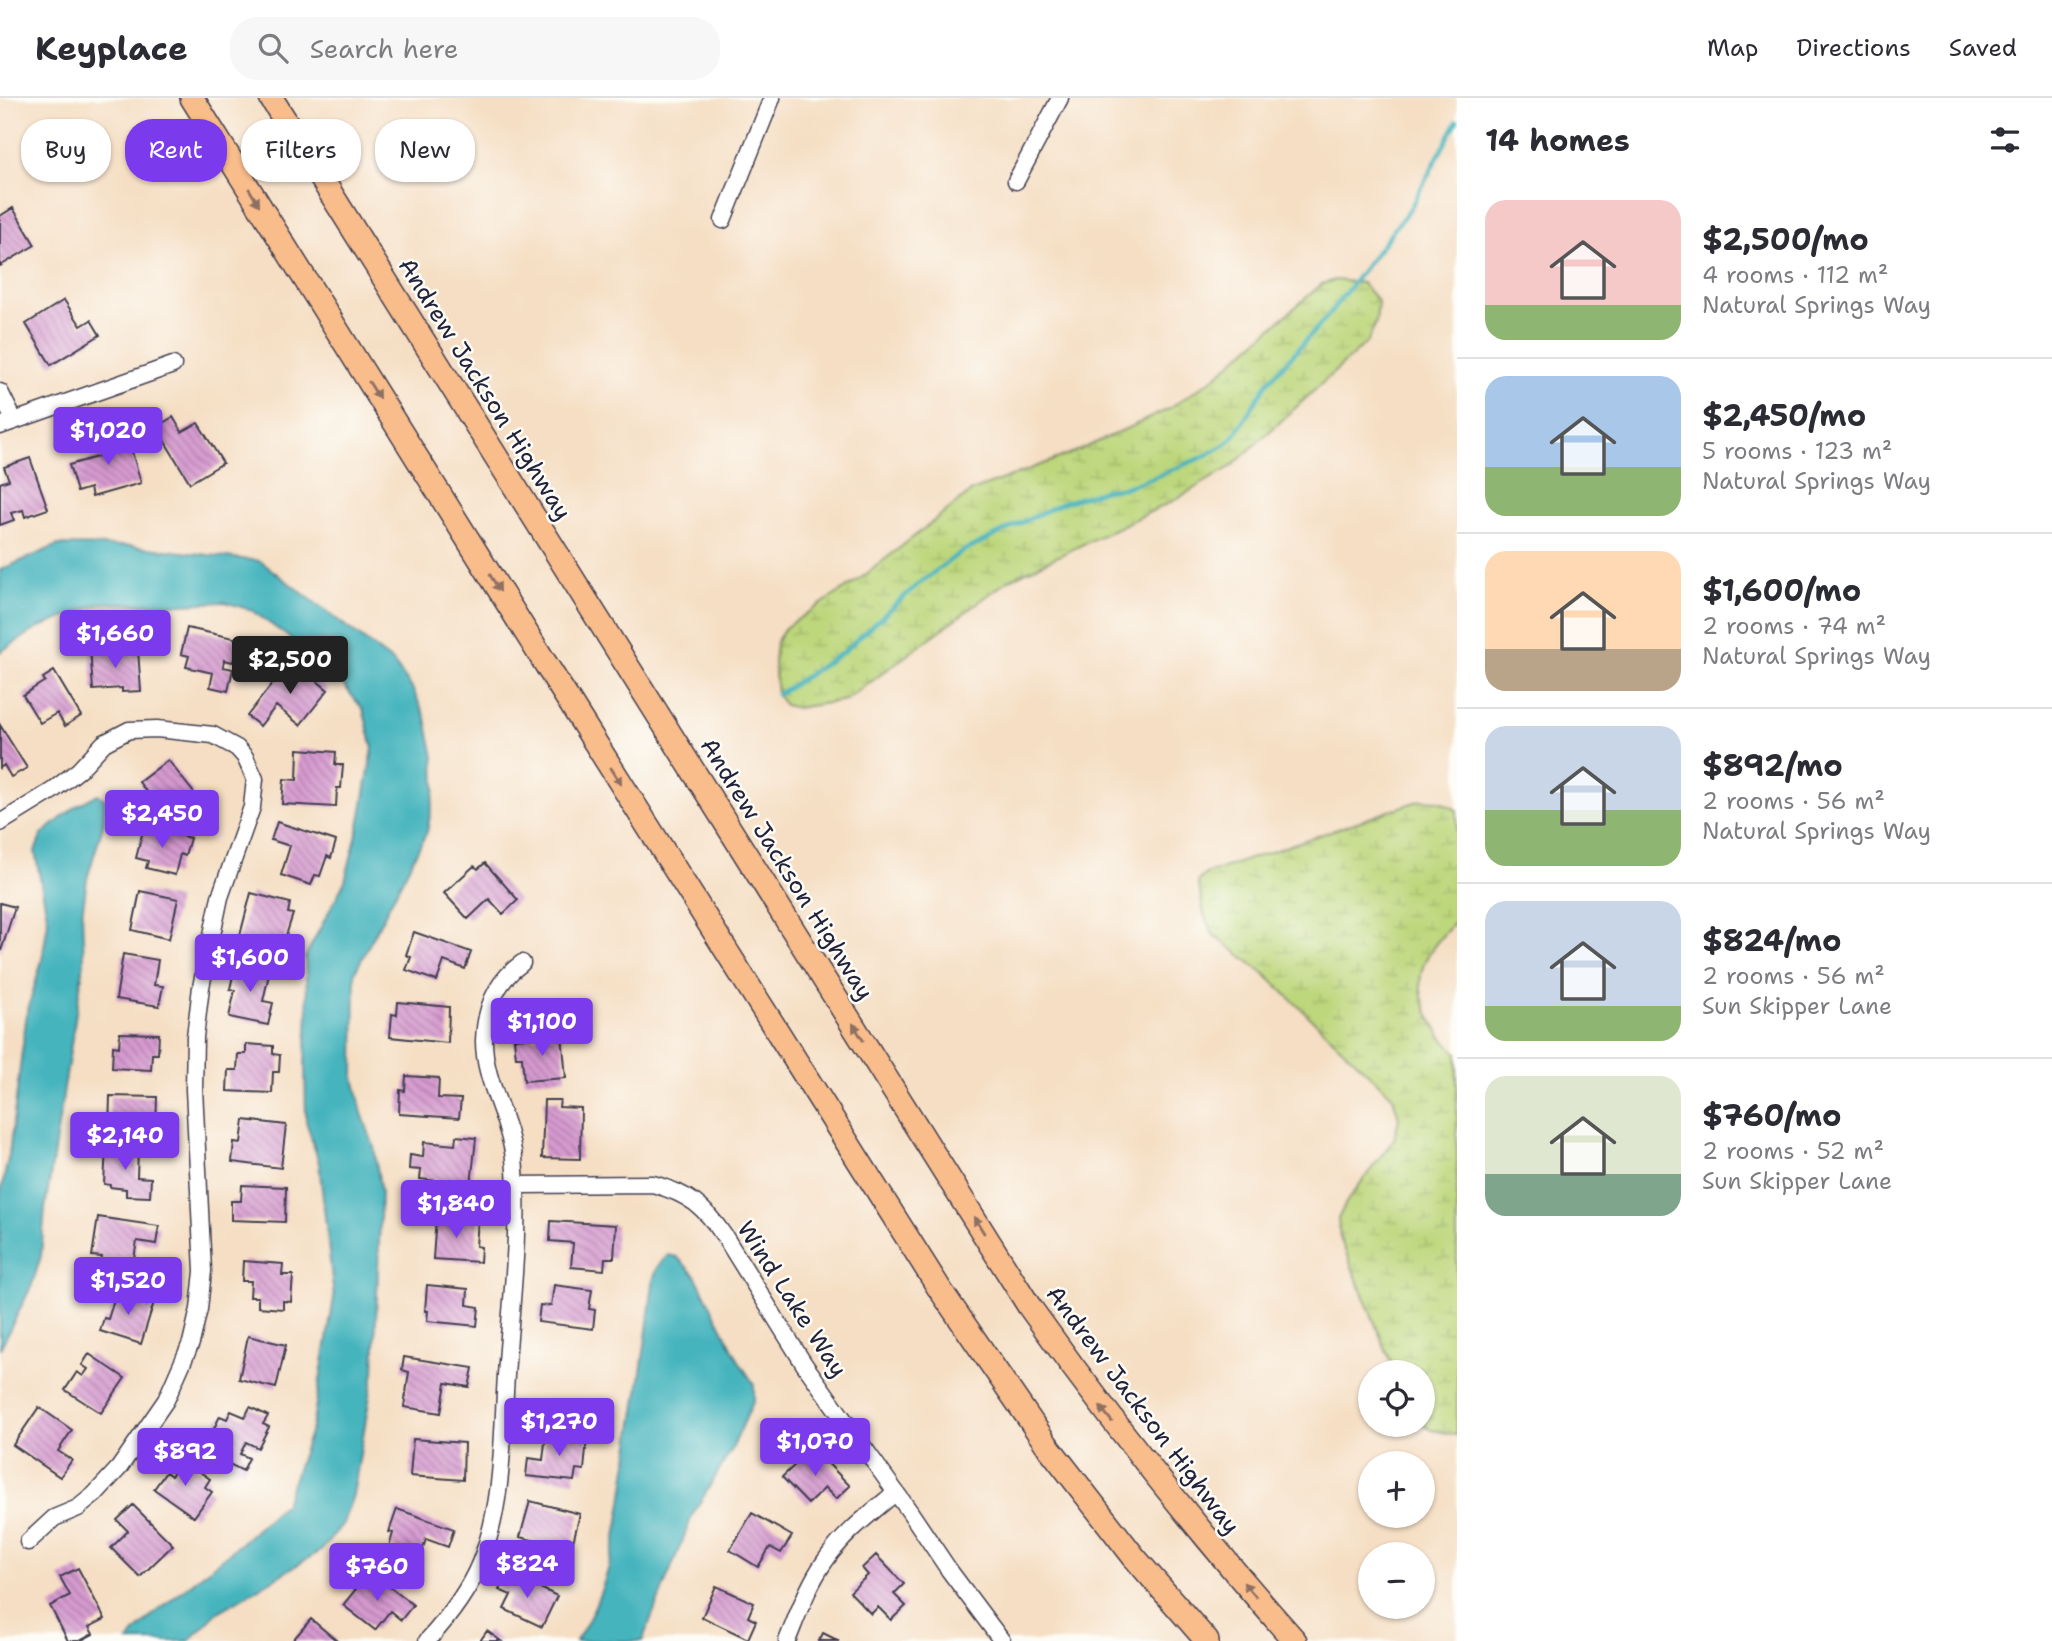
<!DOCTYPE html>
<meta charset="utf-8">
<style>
:root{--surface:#fff;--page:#f7f7f7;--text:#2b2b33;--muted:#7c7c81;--line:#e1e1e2;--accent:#7c3aed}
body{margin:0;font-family:"Shantell Sans",sans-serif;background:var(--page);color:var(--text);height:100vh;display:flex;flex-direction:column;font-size:26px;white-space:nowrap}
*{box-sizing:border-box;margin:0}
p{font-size:23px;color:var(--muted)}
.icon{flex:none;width:38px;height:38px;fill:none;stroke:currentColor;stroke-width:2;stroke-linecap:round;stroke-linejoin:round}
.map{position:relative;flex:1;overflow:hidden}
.panel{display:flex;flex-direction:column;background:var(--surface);width:595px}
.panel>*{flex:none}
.banner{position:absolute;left:21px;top:21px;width:665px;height:63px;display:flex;gap:14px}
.fabs{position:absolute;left:1358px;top:1262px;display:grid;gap:14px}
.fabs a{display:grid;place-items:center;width:77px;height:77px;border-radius:50%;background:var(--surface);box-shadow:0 2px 5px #0004;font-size:35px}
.price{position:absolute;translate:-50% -60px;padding:0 16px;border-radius:7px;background:var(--accent);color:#fff;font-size:23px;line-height:46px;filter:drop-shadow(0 2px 4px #0008)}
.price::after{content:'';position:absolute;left:50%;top:42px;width:21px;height:16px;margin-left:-10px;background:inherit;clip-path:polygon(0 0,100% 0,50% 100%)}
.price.selected{background:#222;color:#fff}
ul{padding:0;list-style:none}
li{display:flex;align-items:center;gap:21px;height:175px;padding:0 28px}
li+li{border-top:2px solid var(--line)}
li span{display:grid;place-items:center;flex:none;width:196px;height:140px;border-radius:21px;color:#555}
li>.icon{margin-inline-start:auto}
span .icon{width:84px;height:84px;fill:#fffc;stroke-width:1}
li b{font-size:30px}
h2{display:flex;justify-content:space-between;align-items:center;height:84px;padding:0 28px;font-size:30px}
.pill{padding:0 24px;border-radius:28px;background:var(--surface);box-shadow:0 2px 5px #0004;font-size:24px;line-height:63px}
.pill.selected{background:var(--accent);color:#fff}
header{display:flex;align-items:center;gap:42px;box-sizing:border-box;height:98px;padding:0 35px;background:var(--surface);border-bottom:2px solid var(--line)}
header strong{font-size:33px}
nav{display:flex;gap:38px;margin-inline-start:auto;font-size:24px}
.search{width:490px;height:63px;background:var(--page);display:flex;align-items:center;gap:18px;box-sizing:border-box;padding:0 24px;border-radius:28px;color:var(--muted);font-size:26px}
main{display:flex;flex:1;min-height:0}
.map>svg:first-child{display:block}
.wetland{fill:url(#wetland-marsh);stroke:#707c5c;stroke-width:2}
.water{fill:#44b4bd;stroke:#336b7c;stroke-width:2}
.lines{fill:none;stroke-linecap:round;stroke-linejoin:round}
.stream{stroke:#44b4bd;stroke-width:4.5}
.building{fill:url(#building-back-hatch)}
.minor-casing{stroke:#423e4f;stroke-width:19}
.highway-casing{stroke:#423e4f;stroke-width:26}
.minor{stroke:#fff;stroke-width:16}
.highway{stroke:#f9bc8b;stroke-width:23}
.oneway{fill:#8e6f63}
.labels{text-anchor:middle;stroke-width:5;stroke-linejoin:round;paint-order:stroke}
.street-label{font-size:24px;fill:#22223b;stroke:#fdfcf7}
</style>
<header>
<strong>Keyplace</strong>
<div class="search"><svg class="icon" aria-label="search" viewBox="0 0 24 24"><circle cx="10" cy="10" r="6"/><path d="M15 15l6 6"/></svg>Search here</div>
<nav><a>Map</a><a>Directions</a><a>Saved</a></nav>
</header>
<main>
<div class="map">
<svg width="1457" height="1543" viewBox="0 0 1457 1543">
<defs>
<pattern id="wetland-marsh" width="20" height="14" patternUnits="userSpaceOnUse" patternTransform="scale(1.75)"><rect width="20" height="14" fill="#bdd77c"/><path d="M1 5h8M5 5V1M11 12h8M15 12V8" fill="none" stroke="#a2b86c"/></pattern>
<pattern id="building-back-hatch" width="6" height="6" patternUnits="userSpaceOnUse" patternTransform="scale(1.75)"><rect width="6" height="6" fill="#d69acf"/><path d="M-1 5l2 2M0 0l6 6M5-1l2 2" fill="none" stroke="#ad7da9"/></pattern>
</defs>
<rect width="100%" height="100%" fill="#fdfcf7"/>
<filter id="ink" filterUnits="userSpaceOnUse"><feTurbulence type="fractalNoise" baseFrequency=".0143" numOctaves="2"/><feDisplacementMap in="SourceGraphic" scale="14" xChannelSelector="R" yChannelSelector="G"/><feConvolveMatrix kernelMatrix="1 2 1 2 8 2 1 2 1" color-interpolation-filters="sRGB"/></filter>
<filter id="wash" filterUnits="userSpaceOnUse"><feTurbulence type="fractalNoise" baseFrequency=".00686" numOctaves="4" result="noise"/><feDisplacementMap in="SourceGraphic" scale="28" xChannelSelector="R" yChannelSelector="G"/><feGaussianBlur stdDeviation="1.57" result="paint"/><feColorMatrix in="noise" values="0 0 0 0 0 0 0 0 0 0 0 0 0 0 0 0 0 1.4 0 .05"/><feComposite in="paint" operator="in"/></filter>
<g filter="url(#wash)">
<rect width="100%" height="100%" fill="#f5dec3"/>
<path class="wetland" d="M 1335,182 L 1362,185 L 1378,203 L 1376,225 L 1367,244 L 1232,368 L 1171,404 L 1010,481 L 846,602 L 797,610 L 785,607 L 777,597 L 774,564 L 776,544 L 786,529 L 860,481 L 972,393 L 1080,352 L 1167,312 L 1210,283 L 1322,186 Z
M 1421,702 L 1439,703 L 1457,712 L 1457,822 C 1426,854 1407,877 1431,921 C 1439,935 1445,945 1457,955 L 1457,1337 L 1432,1332 L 1423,1326 L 1423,1274 L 1395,1274 L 1340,1140 L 1338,1121 L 1347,1103 L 1394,1041 L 1399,1020 L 1393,999 L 1266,877 L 1213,836 L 1204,817 L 1198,783 L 1206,776 Z"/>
<path class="water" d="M 58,447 L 132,448 L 260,463 L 393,564 L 412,590 L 426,620 L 434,659 L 435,691 L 427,734 L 355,874 L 354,979 L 362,1015 L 374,1049 L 381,1095 L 374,1274 L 353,1397 L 343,1425 L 322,1452 L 217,1515 L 189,1543 L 128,1543 L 150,1519 L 241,1445 L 285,1405 L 312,1329 L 334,1200 L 319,1065 L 306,1023 L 305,965 L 308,916 L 305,859 L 345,783 L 359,728 L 373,650 L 363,611 L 327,567 L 251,512 L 225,504 L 162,507 L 103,505 L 40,529 L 0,554 L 0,472 Z
M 98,696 L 105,702 L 104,724 L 87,781 L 82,816 L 84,864 L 45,1111 L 41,1158 L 32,1187 L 0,1251 L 0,1099 L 9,1056 L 27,914 L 42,862 L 48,823 L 35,753 L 42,736 L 76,708 Z
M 668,1157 L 677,1159 L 695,1177 L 740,1265 L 754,1286 L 754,1302 L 732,1351 L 693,1416 L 642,1543 L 576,1543 C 617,1482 622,1402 632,1331 C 640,1282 648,1232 653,1182 L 658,1168 Z"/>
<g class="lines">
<path class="stream" d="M 777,597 L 843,554 L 916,488 L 961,454 L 1060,406 L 1105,392 L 1123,390 L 1152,380 L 1203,359 L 1226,346 L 1234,338 L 1268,284 L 1327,219 L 1411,109 L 1457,23"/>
</g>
<g id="blocks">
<path class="building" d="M 13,110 L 35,147 L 0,168 L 0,118 Z
M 64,202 L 81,228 L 91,222 L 100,237 L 51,267 L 26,226 Z
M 173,319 L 182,334 L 198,325 L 223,365 L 190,385 L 156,329 Z
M 124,326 L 141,385 L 92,399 L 90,390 L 77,394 L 69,367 L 111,355 L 104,332 Z
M 30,360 L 48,411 L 25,419 L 23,412 L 11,415 L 14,422 L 0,427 L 0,385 L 9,382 L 4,369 Z
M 187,530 L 238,541 L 233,564 L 224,562 L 223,569 L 233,571 L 228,593 L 210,589 L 213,575 L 186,569 L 189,558 L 181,556 Z
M 109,548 L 109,554 L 138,552 L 141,593 L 122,594 L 122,590 L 93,592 L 90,549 Z
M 291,562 L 328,592 L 300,627 L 276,608 L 260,628 L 247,618 Z
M 54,573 L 81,618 L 65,628 L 57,615 L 40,625 L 23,597 L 45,583 L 43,580 Z
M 0,627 L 27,670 L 11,679 L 4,667 L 0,670 Z
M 298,651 L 336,654 L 335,667 L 343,667 L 341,690 L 337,690 L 336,709 L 282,706 L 284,681 L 297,682 Z
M 168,662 L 194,695 L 164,718 L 139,684 Z
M 277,724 L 336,743 L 331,760 L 327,758 L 320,778 L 315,777 L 311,787 L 281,777 L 290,748 L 271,742 Z
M 144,729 L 190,740 L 185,758 L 180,756 L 175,777 L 146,770 L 148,763 L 136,760 Z
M 485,765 L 518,802 L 503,816 L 489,801 L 468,821 L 444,795 L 474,768 L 478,771 Z
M 140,793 L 178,801 L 169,841 L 132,832 Z
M 251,795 L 290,805 L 288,815 L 293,816 L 280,856 L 238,845 Z
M 0,805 L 15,809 L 1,853 L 0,853 Z
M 414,834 L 471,854 L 465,871 L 444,863 L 437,883 L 406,872 L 411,859 L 406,857 Z
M 123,856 L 158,862 L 154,887 L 163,888 L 159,908 L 116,901 Z
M 236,864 L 270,872 L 263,903 L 273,905 L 268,927 L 229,919 L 235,892 L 230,891 Z
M 398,904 L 449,909 L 448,945 L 390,939 L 392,916 L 397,917 Z
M 120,935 L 159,936 L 158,956 L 152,956 L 151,972 L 112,970 L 113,948 L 119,949 Z
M 562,937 L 566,980 L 524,983 L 522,959 L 516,959 L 514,941 Z
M 246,946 L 273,948 L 273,956 L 280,957 L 279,974 L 273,974 L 272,995 L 227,993 L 228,972 L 237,972 L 238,956 L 246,956 Z
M 406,978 L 439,980 L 438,1000 L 461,1001 L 459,1020 L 399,1016 L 400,992 L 405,993 Z
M 110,998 L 157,999 L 156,1032 L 109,1031 Z
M 544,1002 L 560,1002 L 559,1009 L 581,1010 L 580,1061 L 542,1060 Z
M 244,1022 L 286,1027 L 281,1070 L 232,1064 L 234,1044 L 241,1045 Z
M 456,1038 L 476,1040 L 471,1087 L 420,1081 L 421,1072 L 409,1071 L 410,1057 L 423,1059 L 424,1044 L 455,1047 Z
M 106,1049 L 138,1051 L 137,1079 L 151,1080 L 150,1099 L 126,1098 L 126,1091 L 110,1089 L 110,1087 L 104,1086 Z
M 242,1087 L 286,1089 L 285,1124 L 231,1122 L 231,1103 L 241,1103 Z
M 98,1119 L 159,1128 L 156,1146 L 137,1143 L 132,1173 L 100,1168 L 102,1159 L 92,1158 Z
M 436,1119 L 478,1122 L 476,1148 L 481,1149 L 480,1164 L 433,1161 Z
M 551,1123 L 616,1127 L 614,1160 L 605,1160 L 604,1172 L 571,1169 L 573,1145 L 550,1143 Z
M 243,1163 L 283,1166 L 282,1177 L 293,1177 L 291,1204 L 283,1203 L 283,1211 L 258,1209 L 258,1199 L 250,1199 L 251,1183 L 242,1183 Z
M 427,1187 L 468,1191 L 467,1207 L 479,1209 L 477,1228 L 427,1223 L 428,1213 L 425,1213 Z
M 554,1187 L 592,1192 L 589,1211 L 595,1212 L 593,1231 L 538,1224 L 540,1207 L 551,1208 Z
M 117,1192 L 154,1204 L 141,1246 L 100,1233 L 104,1220 L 108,1221 Z
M 248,1238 L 286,1247 L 276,1290 L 239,1281 Z
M 89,1256 L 125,1280 L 101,1315 L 65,1292 L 77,1274 L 83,1278 L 88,1271 L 82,1267 Z
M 404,1259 L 473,1270 L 469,1289 L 446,1285 L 441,1315 L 404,1309 L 409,1274 L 402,1272 Z
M 39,1309 L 72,1332 L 58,1353 L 72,1362 L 60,1379 L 13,1347 Z
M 250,1309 L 268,1318 L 263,1326 L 269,1329 L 258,1350 L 246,1344 L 240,1356 L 249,1360 L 243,1373 L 203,1353 L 220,1318 L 227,1321 L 231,1313 L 245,1319 Z
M 546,1336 L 587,1340 L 584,1372 L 576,1371 L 574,1383 L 526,1378 L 528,1360 L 543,1362 Z
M 413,1341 L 464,1345 L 463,1382 L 410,1378 Z
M 813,1350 L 850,1388 L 836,1401 L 825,1390 L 808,1406 L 782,1379 Z
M 183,1362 L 210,1381 L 205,1389 L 212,1394 L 194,1419 L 154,1391 L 166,1374 L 171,1378 Z
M 530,1403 L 580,1416 L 571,1452 L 520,1439 Z
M 133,1407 L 173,1447 L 140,1479 L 111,1450 L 128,1433 L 117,1422 Z
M 397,1411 L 454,1431 L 448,1449 L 426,1441 L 420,1460 L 389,1449 L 393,1435 L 389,1434 Z
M 752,1415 L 792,1438 L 781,1455 L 770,1449 L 758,1469 L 730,1452 Z
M 876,1457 L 904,1486 L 894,1496 L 906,1508 L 891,1522 L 878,1509 L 871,1516 L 850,1494 L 868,1477 L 862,1470 Z
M 78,1470 L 105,1521 L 89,1529 L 93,1536 L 80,1543 L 68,1543 L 50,1508 L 70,1497 L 60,1479 Z
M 507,1474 L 557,1498 L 542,1529 L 504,1511 L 511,1497 L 499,1492 Z
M 377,1479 L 413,1507 L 401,1522 L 390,1513 L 375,1532 L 343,1507 L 364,1481 L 371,1487 Z
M 716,1488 L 754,1505 L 748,1519 L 756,1523 L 748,1541 L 702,1519 Z
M 311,1521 L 337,1543 L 292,1543 Z
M 487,1533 L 501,1543 L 480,1543 Z
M 823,1535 L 839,1543 L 819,1543 Z"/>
</g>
</g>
<g filter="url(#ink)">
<use href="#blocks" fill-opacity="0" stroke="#423e4f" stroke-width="2"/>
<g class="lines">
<defs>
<path id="minor" d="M 1016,83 L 1060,0
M 723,122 L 772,0
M 0,294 L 14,322
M 0,328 L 173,267
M 0,725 L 52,693 L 79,672 L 104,645 L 129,632 L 157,631 L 213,637 L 237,650 L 245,659 L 255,681 L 252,709 L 220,799 L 201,889 L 195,939 L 194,991 L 203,1173 L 199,1211 L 191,1245 L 166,1302 L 119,1370 L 94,1397 L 78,1410 L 54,1420 L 28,1444
M 515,1087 L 653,1086 C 689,1096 704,1108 725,1139 L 804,1266 L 910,1414 L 949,1472 L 1002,1543
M 427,1543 C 448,1520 468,1494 480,1465 C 504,1406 502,1338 506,1277 C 511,1205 521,1132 514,1060 C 509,1019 484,984 484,943 C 485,911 495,884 522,865
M 787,1543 C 798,1516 808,1487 825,1463 C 843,1436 871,1415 896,1394"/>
<path id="highway" d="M 192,0 L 557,584 L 939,1190 L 1047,1347 L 1134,1459 L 1207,1543
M 271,0 L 1029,1208 C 1112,1325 1200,1436 1295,1543"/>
</defs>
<use href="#minor" class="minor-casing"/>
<use href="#highway" class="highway-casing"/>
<use href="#minor" class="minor"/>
<use href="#highway" class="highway"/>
</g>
<defs><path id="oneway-solid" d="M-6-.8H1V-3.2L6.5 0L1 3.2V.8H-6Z" transform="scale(1.75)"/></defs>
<g class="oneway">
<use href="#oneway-solid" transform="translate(254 99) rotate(58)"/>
<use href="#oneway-solid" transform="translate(374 292) rotate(58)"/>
<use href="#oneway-solid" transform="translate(495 485) rotate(58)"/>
<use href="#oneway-solid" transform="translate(616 678) rotate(58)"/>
<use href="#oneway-solid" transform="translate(858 934) rotate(-122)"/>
<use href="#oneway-solid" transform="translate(979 1127) rotate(-122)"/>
<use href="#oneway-solid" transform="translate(1106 1316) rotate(-128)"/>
<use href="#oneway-solid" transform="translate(1250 1492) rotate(-131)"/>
</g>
</g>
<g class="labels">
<g class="street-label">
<text transform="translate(485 291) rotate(58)" y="8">Andrew Jackson Highway</text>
<text transform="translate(787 771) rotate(58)" y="8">Andrew Jackson Highway</text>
<text transform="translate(792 1201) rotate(57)" y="8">Wind Lake Way</text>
<text transform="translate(1143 1312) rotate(53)" y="8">Andrew Jackson Highway</text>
</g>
</g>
</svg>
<div class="fabs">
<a><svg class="icon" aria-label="locate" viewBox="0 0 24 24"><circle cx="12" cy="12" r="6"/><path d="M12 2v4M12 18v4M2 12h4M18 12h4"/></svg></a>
<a>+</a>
<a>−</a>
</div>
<b class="price" style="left:108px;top:369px">$1,020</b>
<b class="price" style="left:115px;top:572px">$1,660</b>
<b class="price selected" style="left:290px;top:598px">$2,500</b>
<b class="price" style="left:162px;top:752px">$2,450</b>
<b class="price" style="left:250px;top:896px">$1,600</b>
<b class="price" style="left:542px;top:960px">$1,100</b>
<b class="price" style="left:125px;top:1074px">$2,140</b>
<b class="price" style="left:456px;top:1142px">$1,840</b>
<b class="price" style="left:128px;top:1219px">$1,520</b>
<b class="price" style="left:559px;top:1360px">$1,270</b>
<b class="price" style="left:815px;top:1380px">$1,070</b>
<b class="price" style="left:185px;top:1390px">$892</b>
<b class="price" style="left:527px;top:1502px">$824</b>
<b class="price" style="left:377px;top:1505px">$760</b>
<div class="banner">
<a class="pill">Buy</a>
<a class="pill selected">Rent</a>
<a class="pill">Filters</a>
<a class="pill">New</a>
</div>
</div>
<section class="panel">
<h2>14 homes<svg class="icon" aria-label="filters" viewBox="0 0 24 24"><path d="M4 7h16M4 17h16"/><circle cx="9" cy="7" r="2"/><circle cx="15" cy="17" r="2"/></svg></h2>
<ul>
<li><span style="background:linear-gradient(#f6c9c9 75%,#8fb573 0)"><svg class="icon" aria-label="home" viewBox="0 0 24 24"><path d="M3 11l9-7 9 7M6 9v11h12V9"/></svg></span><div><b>$2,500/mo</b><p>4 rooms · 112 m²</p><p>Natural Springs Way</p></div></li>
<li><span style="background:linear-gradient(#a9c7e8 65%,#8fb573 0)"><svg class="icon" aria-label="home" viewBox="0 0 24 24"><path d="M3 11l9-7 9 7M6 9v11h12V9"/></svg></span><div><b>$2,450/mo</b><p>5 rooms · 123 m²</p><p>Natural Springs Way</p></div></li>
<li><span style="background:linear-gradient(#ffd9b3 70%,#b9a48a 0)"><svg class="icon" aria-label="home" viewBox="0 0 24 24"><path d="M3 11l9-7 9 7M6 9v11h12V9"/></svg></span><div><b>$1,600/mo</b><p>2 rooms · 74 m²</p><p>Natural Springs Way</p></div></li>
<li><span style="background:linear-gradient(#c9d6e8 60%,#8fb573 0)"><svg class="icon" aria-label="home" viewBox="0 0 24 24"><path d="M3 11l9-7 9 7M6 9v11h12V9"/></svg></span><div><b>$892/mo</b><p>2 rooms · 56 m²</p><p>Natural Springs Way</p></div></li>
<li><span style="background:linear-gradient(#c9d6e8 75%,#8fb573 0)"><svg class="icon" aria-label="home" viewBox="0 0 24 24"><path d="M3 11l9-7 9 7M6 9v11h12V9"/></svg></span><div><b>$824/mo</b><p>2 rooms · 56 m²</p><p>Sun Skipper Lane</p></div></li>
<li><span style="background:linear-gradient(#dfe7d0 70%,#7fa58c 0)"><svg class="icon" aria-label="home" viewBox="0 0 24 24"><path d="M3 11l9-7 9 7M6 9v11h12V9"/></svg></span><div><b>$760/mo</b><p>2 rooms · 52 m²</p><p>Sun Skipper Lane</p></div></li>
</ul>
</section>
</main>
